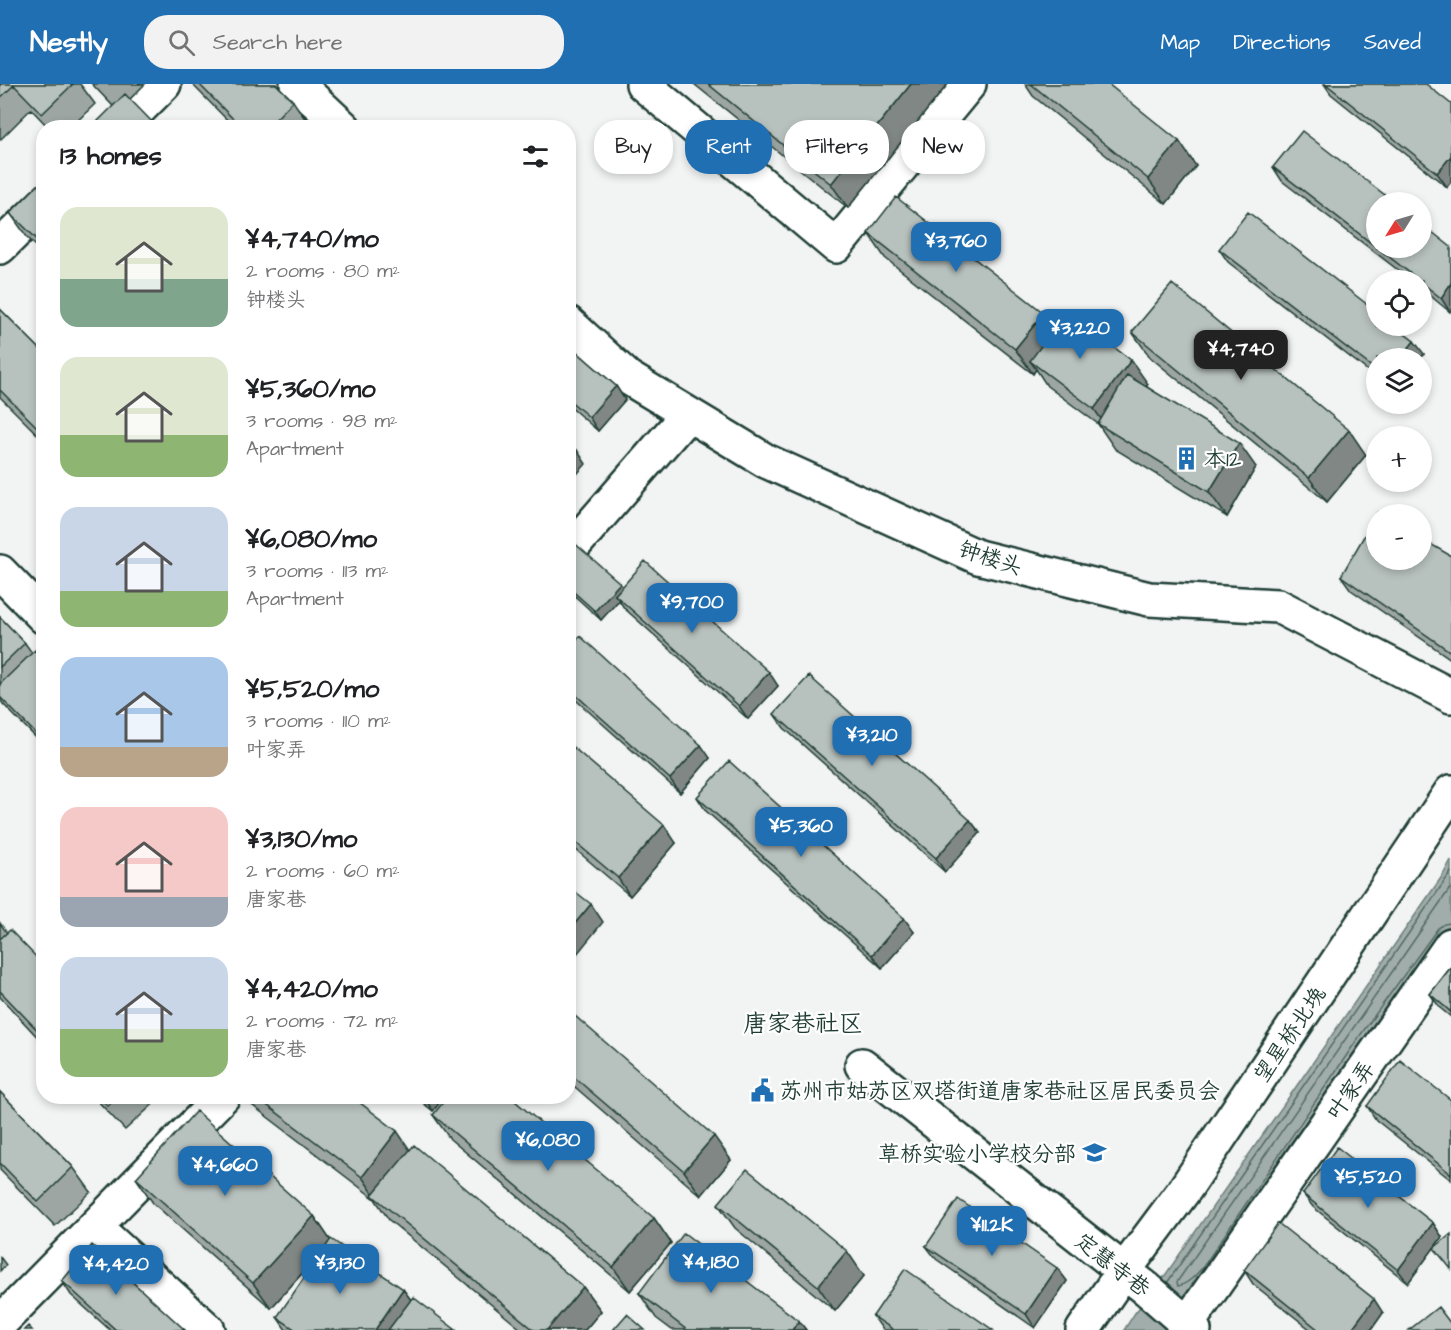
<!DOCTYPE html>
<meta charset="utf-8">
<style>
:root{--surface:#fff;--page:#f2f2f2;--text:#202124;--muted:#757577;--accent:#1f6fb2}
body{margin:0;font-family:"Architects Daughter","LXGW WenKai TC",sans-serif;background:var(--page);color:var(--text);height:100vh;display:flex;flex-direction:column;font-size:22px;white-space:nowrap}
*{box-sizing:border-box;margin:0}
p{font-size:20px;color:var(--muted)}
.icon{flex:none;width:33px;height:33px;fill:none;stroke:currentColor;stroke-width:2;stroke-linecap:round;stroke-linejoin:round}
.map{position:relative;flex:1;overflow:hidden}
.panel{position:absolute;left:36px;top:36px;width:540px;height:984px;display:flex;flex-direction:column;background:var(--surface);border-radius:24px;box-shadow:0 3px 9px #0003}
.panel>*{flex:none}
.hud{position:absolute;left:594px;top:36px;width:570px;height:54px;display:flex;gap:12px}
.needle{width:39px;rotate:233deg}
.fabs{position:absolute;left:1366px;top:108px;display:grid;gap:12px}
.fabs a{display:grid;place-items:center;width:66px;height:66px;border-radius:50%;background:var(--surface);box-shadow:0 3px 9px #0003;font-size:30px}
.price{position:absolute;translate:-50% -51px;padding:0 14px;border-radius:12px;background:var(--accent);color:#fff;font-size:20px;line-height:39px;filter:drop-shadow(0 2px 3px #0008)}
.price::after{content:'';position:absolute;left:50%;top:36px;width:18px;height:14px;margin-left:-9px;background:inherit;clip-path:polygon(0 0,100% 0,50% 100%)}
.price.active{background:#222;color:#fff}
ul{padding:0;list-style:none}
li{display:flex;align-items:center;gap:18px;height:150px;padding:0 24px}
li span{display:grid;place-items:center;flex:none;width:168px;height:120px;border-radius:18px;color:#555}
li>.icon{margin-inline-start:auto}
span .icon{width:72px;height:72px;fill:#fffc;stroke-width:1}
li b{font-size:26px}
h2{display:flex;justify-content:space-between;align-items:center;height:72px;padding:0 24px;font-size:26px}
.pill{padding:0 21px;border-radius:24px;background:var(--surface);box-shadow:0 3px 9px #0003;font-size:21px;line-height:54px}
.pill.active{background:var(--accent);color:#fff}
header{display:flex;align-items:center;gap:36px;box-sizing:border-box;height:84px;padding:0 30px;background:var(--accent);color:#fff}
header strong{font-size:28px}
nav{display:flex;gap:33px;margin-inline-start:auto;font-size:21px}
.search{width:420px;height:54px;background:var(--page);display:flex;align-items:center;gap:15px;box-sizing:border-box;padding:0 21px;border-radius:24px;color:var(--muted);font-size:22px}
.map>svg:first-child{display:block}
.water{fill:#a1adaa;stroke:#6d807b;stroke-width:1.5}
.lines{fill:none;stroke-linecap:round;stroke-linejoin:round}
.shore{stroke:#536a63;stroke-width:1.5}
.minor-casing{stroke:#1f3d34;stroke-width:38}
.minor{stroke:#fff;stroke-width:33}
.wall{fill:#9da6a3;stroke:#1f3d34;stroke-width:1.5}
.shaded-wall{fill:#808784;stroke:#1f3d34;stroke-width:1.5}
.building{fill:#b7c1bd;stroke:#1f3d34;stroke-width:1.5}
.labels{text-anchor:middle;stroke-width:4.5;stroke-linejoin:round;paint-order:stroke}
.poi-label{font-size:22px;fill:#1f3d34;stroke:#fff;text-anchor:start}
.street-label{font-size:22px;fill:#1f3d34;stroke:#fff}
.neighbourhood-label{font-size:24px;fill:#1f3d34;stroke:#fff}
</style>
<header>
<strong>Nestly</strong>
<div class="search"><svg class="icon" aria-label="search" viewBox="0 0 24 24"><circle cx="10" cy="10" r="6"/><path d="M15 15l6 6"/></svg>Search here</div>
<nav><a>Map</a><a>Directions</a><a>Saved</a></nav>
</header>
<div class="map">
<svg width="1451" height="1246" viewBox="0 0 1451 1246">
<rect width="100%" height="100%" fill="#f2f3f3"/>
<filter id="ink" filterUnits="userSpaceOnUse"><feTurbulence type="fractalNoise" baseFrequency=".0167" numOctaves="2"/><feDisplacementMap in="SourceGraphic" scale="12" xChannelSelector="R" yChannelSelector="G"/><feConvolveMatrix kernelMatrix="1 2 1 2 8 2 1 2 1" color-interpolation-filters="sRGB"/></filter>
<g filter="url(#ink)">
<path class="water" d="M 1451,776 L 1451,849 L 1164,1246 L 1124,1246 L 1135,1229 L 1164,1193 L 1443,791 Z"/>
<g class="lines">
<path class="shore" d="M 1451,803 L 1177,1198 L 1178,1202 C 1188,1200 1196,1191 1203,1183 L 1359,953 L 1438,844 L 1444,840 L 1451,839
M 1167,1199 L 1451,788"/>
<defs>
<path id="minor" d="M 297,0 L 344,44
M 643,0 L 836,162 L 969,0
M 120,44 L 164,0
M 0,163 L 44,120
M 568,239 L 627,293 L 766,377 L 978,473 L 1149,515 L 1278,522 L 1451,612
M 568,468 L 688,330
M 0,488 L 44,533
M 862,981 L 1147,1205 L 1194,1246
M 95,1143 L 208,1246
M 0,1239 L 223,1012
M 1083,1246 L 1123,1188 L 1185,1105 L 1451,708
M 1183,1246 L 1451,861"/>
</defs>
<use href="#minor" class="minor-casing"/>
<use href="#minor" class="minor"/>
</g>
<path class="wall" d="M 0,0 L 80,0 L 95,20 L 70,44 L 49,44 L 31,25 L 0,56 Z
M 92,0 L 145,0 L 130,15 L 113,22 Z
M 192,0 L 276,0 L 293,17 L 310,42 L 309,44 L 235,44 Z
M 694,0 L 948,0 L 848,124 Z
M 1025,0 L 1108,0 L 1196,82 L 1166,120 L 1033,12 Z
M 1324,0 L 1426,0 L 1447,103 L 1331,10 Z
M 1273,83 L 1422,164 L 1450,228 L 1422,205 L 1422,196 L 1411,196 L 1282,97 Z
M 44,95 L 44,170 L 27,153 L 10,129 Z
M 868,149 L 1054,244 L 1148,300 L 1146,302 L 1256,383 L 1227,433 L 1115,365 L 1098,340 L 1047,302 L 1036,285 L 1033,290 L 885,174 Z
M 1219,165 L 1424,270 L 1421,274 L 1377,274 L 1377,294 L 1228,178 Z
M 0,225 L 44,269 L 44,357 L 0,313 Z
M 1132,248 L 1366,371 L 1327,418 L 1150,273 Z
M 568,260 L 616,302 L 625,316 L 598,347 L 568,321 Z
M 568,461 L 622,503 L 778,602 L 748,635 L 624,524 L 619,516 L 601,536 L 568,506 Z
M 1451,472 L 1451,575 L 1351,506 L 1341,492 Z
M 0,533 L 25,559 L 32,569 L 44,575 L 44,662 L 3,620 L 0,615 Z
M 568,565 L 710,674 L 680,709 L 568,609 Z
M 774,630 L 970,736 L 980,749 L 945,788 L 784,644 Z
M 568,659 L 676,759 L 630,812 L 568,759 Z
M 697,713 L 914,848 L 882,884 L 706,727 Z
M 0,839 L 7,849 L 44,881 L 44,960 L 0,913 Z
M 1451,883 L 1451,933 L 1440,924 L 1430,910 Z
M 568,926 L 731,1076 L 701,1112 L 568,997 Z
M 0,1008 L 73,1083 L 91,1108 L 55,1142 L 0,1086 Z
M 93,1012 L 161,1012 L 161,1013 L 125,1046 Z
M 240,1012 L 351,1012 L 410,1066 L 583,1203 L 601,1227 L 585,1246 L 522,1246 L 389,1136 L 375,1115 Z
M 414,1012 L 445,1012 L 433,1027 Z
M 1451,1016 L 1451,1096 L 1376,1036 L 1367,1022 Z
M 433,1031 L 654,1134 L 671,1159 L 630,1207 L 450,1055 Z
M 136,1094 L 314,1132 L 330,1156 L 403,1205 L 411,1216 L 325,1164 L 271,1224 L 153,1119 Z
M 1303,1110 L 1433,1139 L 1442,1153 L 1408,1199 L 1313,1123 Z
M 718,1120 L 864,1192 L 835,1227 L 735,1144 Z
M 926,1162 L 1057,1184 L 1067,1197 L 1035,1244 L 936,1175 Z
M 0,1173 L 6,1181 L 0,1187 Z
M 1244,1186 L 1383,1229 L 1371,1246 L 1311,1246 L 1253,1200 Z
M 62,1197 L 185,1246 L 110,1246 L 71,1211 Z
M 639,1209 L 799,1237 L 806,1246 L 672,1246 L 656,1234 Z
M 873,1232 L 993,1246 L 883,1246 Z
M 277,1233 L 296,1246 L 286,1246 Z"/>
<path class="shaded-wall" d="M 911,0 L 948,0 L 848,124 L 831,100 Z
M 1179,57 L 1196,82 L 1166,120 L 1148,95 Z
M 1451,72 L 1451,98 L 1447,103 L 1437,89 Z
M 1451,199 L 1451,227 L 1450,228 L 1441,214 Z
M 1044,229 L 1061,254 L 1030,277 L 1036,285 L 1033,290 L 1015,265 Z
M 1414,257 L 1424,270 L 1421,274 L 1401,274 Z
M 1131,276 L 1148,300 L 1112,349 L 1110,348 L 1094,325 Z
M 616,302 L 625,316 L 598,347 L 589,333 Z
M 1349,346 L 1366,371 L 1327,418 L 1309,394 Z
M 1239,359 L 1256,383 L 1227,433 L 1209,408 Z
M 577,366 L 586,380 L 568,400 L 568,376 Z
M 620,499 L 626,508 L 615,511 L 619,516 L 601,536 L 595,527 Z
M 769,588 L 778,602 L 748,635 L 739,622 Z
M 701,661 L 710,674 L 680,709 L 670,695 Z
M 970,736 L 980,749 L 945,788 L 936,774 Z
M 664,741 L 676,759 L 630,812 L 618,794 Z
M 591,820 L 603,838 L 568,881 L 568,848 Z
M 904,834 L 914,848 L 882,884 L 872,871 Z
M 423,1012 L 445,1012 L 433,1027 Z
M 397,1047 L 414,1072 L 377,1115 L 362,1093 Z
M 714,1052 L 731,1076 L 701,1112 L 684,1087 Z
M 314,1132 L 331,1157 L 271,1224 L 253,1199 Z
M 654,1134 L 671,1159 L 630,1207 L 613,1183 Z
M 1433,1139 L 1442,1153 L 1408,1199 L 1398,1186 Z
M 847,1167 L 864,1192 L 835,1227 L 818,1202 Z
M 1057,1184 L 1067,1197 L 1035,1244 L 1026,1230 Z
M 583,1203 L 601,1227 L 585,1246 L 547,1246 Z
M 403,1205 L 421,1230 L 409,1246 L 375,1246 Z
M 1374,1215 L 1383,1229 L 1371,1246 L 1351,1246 Z
M 799,1237 L 806,1246 L 792,1246 Z"/>
<path class="building" d="M 0,0 L 73,0 L 42,30 L 14,1 L 0,14 Z
M 199,0 L 276,0 L 293,17 L 267,44 L 242,44 Z
M 708,0 L 911,0 L 831,100 Z
M 1031,0 L 1108,0 L 1179,57 L 1148,95 Z
M 1326,0 L 1426,0 L 1451,20 L 1451,72 L 1437,89 Z
M 125,10 L 158,44 L 91,44 Z
M 1302,47 L 1394,118 L 1377,118 L 1377,164 L 1422,164 L 1422,140 L 1451,163 L 1451,199 L 1441,214 L 1422,199 L 1422,196 L 1419,196 L 1273,83 Z
M 44,95 L 44,162 L 10,129 Z
M 896,113 L 1044,229 L 1015,265 L 868,149 Z
M 1248,128 L 1377,228 L 1377,242 L 1394,242 L 1414,257 L 1401,274 L 1377,274 L 1377,287 L 1219,165 Z
M 1172,200 L 1349,346 L 1309,394 L 1132,248 Z
M 0,225 L 44,269 L 44,350 L 0,306 Z
M 1066,228 L 1131,276 L 1094,325 L 1030,277 Z
M 568,260 L 616,302 L 589,333 L 568,315 Z
M 1127,291 L 1239,359 L 1209,408 L 1098,340 Z
M 568,359 L 577,366 L 568,376 Z
M 1378,428 L 1382,430 L 1377,430 L 1377,476 L 1422,476 L 1422,455 L 1451,472 L 1451,568 L 1341,492 Z
M 572,457 L 620,499 L 595,527 L 568,503 L 568,461 Z
M 645,477 L 769,588 L 739,622 L 615,511 Z
M 0,533 L 25,559 L 0,583 Z
M 580,552 L 701,661 L 670,695 L 568,604 L 568,565 Z
M 35,566 L 44,575 L 44,658 L 0,613 L 0,600 Z
M 809,592 L 970,736 L 936,774 L 774,630 Z
M 568,659 L 664,741 L 618,794 L 568,752 Z
M 729,677 L 904,834 L 872,871 L 697,713 Z
M 568,802 L 591,820 L 568,848 Z
M 10,846 L 44,881 L 44,953 L 0,907 L 0,855 Z
M 1451,883 L 1451,928 L 1430,910 Z
M 568,926 L 714,1052 L 684,1087 L 568,988 Z
M 1400,976 L 1451,1016 L 1451,1090 L 1367,1022 Z
M 0,1008 L 73,1083 L 38,1118 L 0,1079 Z
M 99,1012 L 118,1012 L 108,1022 Z
M 255,1012 L 351,1012 L 397,1047 L 362,1093 Z
M 448,1012 L 509,1012 L 654,1134 L 613,1183 L 433,1031 Z
M 196,1027 L 314,1132 L 253,1199 L 136,1094 Z
M 414,1061 L 583,1203 L 547,1246 L 534,1246 L 372,1111 Z
M 1337,1063 L 1433,1139 L 1398,1186 L 1303,1110 Z
M 747,1085 L 847,1167 L 818,1202 L 718,1120 Z
M 958,1115 L 1057,1184 L 1026,1230 L 926,1162 Z
M 1278,1139 L 1374,1215 L 1351,1246 L 1319,1246 L 1244,1186 Z
M 684,1149 L 799,1237 L 792,1246 L 687,1246 L 639,1209 Z
M 1451,1150 L 1451,1185 L 1434,1164 Z
M 331,1155 L 403,1205 L 375,1246 L 296,1246 L 277,1233 Z
M 92,1161 L 185,1246 L 116,1246 L 62,1197 Z
M 905,1185 L 993,1246 L 894,1246 L 873,1232 Z
M 413,1213 L 456,1246 L 388,1246 Z
M 1438,1223 L 1451,1240 L 1451,1246 L 1409,1246 Z
M 627,1230 L 645,1246 L 613,1246 Z
M 28,1242 L 32,1246 L 24,1246 Z"/>
</g>
<defs>
<symbol id="building-bare" viewBox="-9 -9 18 18"><path d="M-4-6H4V6H1V3H-1V6H-4ZM-2.5-4.3h1.7v1.8h-1.7ZM.8-4.3h1.7v1.8H.8ZM-2.5-1h1.7V.8h-1.7ZM.8-1h1.7V.8H.8Z" fill="#1f6fb2" stroke="#fff" stroke-width="2.5" paint-order="stroke"/></symbol>
<symbol id="civic-bare" viewBox="-9 -9 18 18"><path d="M-.6-6.5H3V-4.5H.6V-3L4-1V1h2V6H-6V1h2V-1L-.6-3ZM-1.2 2.5V6h2.4V2.5Z" fill="#1f6fb2" stroke="#fff" stroke-width="2.5" paint-order="stroke"/></symbol>
<symbol id="school-bare" viewBox="-9 -9 18 18"><path d="M0-5L7-2L0 1L-7-2ZM-4 1L0 2.5L4 1V4Q0 6-4 4Z" fill="#1f6fb2" stroke="#fff" stroke-width="2.5" paint-order="stroke"/></symbol>
</defs>
<g fill-rule="evenodd">
<use href="#building-bare" x="1170" y="358" width="33" height="33"/>
<use href="#civic-bare" x="746" y="990" width="33" height="33"/>
<use href="#school-bare" x="1078" y="1052" width="33" height="33"/>
</g>
<g class="labels">
<g class="poi-label">
<text x="1204" y="382">本12</text>
<text x="780" y="1014">苏州市姑苏区双塔街道唐家巷社区居民委员会</text>
<text x="1076" y="1077" text-anchor="end">草桥实验小学校分部</text>
</g>
<g class="street-label">
<text transform="translate(991 473) rotate(18)" y="8">钟楼头</text>
<text transform="translate(1289 950) rotate(-56)" y="8">望星桥北堍</text>
<text transform="translate(1350 1006) rotate(-55)" y="8">叶家弄</text>
<text transform="translate(1113 1180) rotate(38)" y="8">定慧寺巷</text>
</g>
<g class="neighbourhood-label">
<text x="803" y="947">唐家巷社区</text>
</g>
</g>
</svg>
<div class="fabs">
<a><svg class="needle" viewBox="-14 -14 28 28"><path d="M0-13l5 13h-10z" fill="#e53935"/><path d="M0 13l5-13h-10z" fill="#757577"/></svg></a>
<a><svg class="icon" aria-label="locate" viewBox="0 0 24 24"><circle cx="12" cy="12" r="6"/><path d="M12 2v4M12 18v4M2 12h4M18 12h4"/></svg></a>
<a><svg class="icon" aria-label="layers" viewBox="0 0 24 24"><path d="M12 4l9 5-9 5-9-5zM3 14l9 5 9-5"/></svg></a>
<a>+</a>
<a>−</a>
</div>
<b class="price" style="left:956px;top:189px">¥3,760</b>
<b class="price" style="left:1080px;top:276px">¥3,220</b>
<b class="price active" style="left:1241px;top:297px">¥4,740</b>
<b class="price" style="left:692px;top:550px">¥9,700</b>
<b class="price" style="left:872px;top:683px">¥3,210</b>
<b class="price" style="left:801px;top:774px">¥5,360</b>
<b class="price" style="left:548px;top:1088px">¥6,080</b>
<b class="price" style="left:225px;top:1113px">¥4,660</b>
<b class="price" style="left:1368px;top:1125px">¥5,520</b>
<b class="price" style="left:992px;top:1173px">¥11.2K</b>
<b class="price" style="left:711px;top:1210px">¥4,180</b>
<b class="price" style="left:340px;top:1211px">¥3,130</b>
<b class="price" style="left:116px;top:1212px">¥4,420</b>
<div class="hud">
<a class="pill">Buy</a>
<a class="pill active">Rent</a>
<a class="pill">Filters</a>
<a class="pill">New</a>
</div>
<section class="panel">
<h2>13 homes<svg class="icon" aria-label="filters" viewBox="0 0 24 24"><path d="M4 7h16M4 17h16"/><circle cx="9" cy="7" r="2"/><circle cx="15" cy="17" r="2"/></svg></h2>
<ul>
<li><span style="background:linear-gradient(#dfe7d0 60%,#7fa58c 0)"><svg class="icon" aria-label="home" viewBox="0 0 24 24"><path d="M3 11l9-7 9 7M6 9v11h12V9"/></svg></span><div><b>¥4,740/mo</b><p>2 rooms · 80 m²</p><p>钟楼头</p></div></li>
<li><span style="background:linear-gradient(#dfe7d0 65%,#8fb573 0)"><svg class="icon" aria-label="home" viewBox="0 0 24 24"><path d="M3 11l9-7 9 7M6 9v11h12V9"/></svg></span><div><b>¥5,360/mo</b><p>3 rooms · 98 m²</p><p>Apartment</p></div></li>
<li><span style="background:linear-gradient(#c9d6e8 70%,#8fb573 0)"><svg class="icon" aria-label="home" viewBox="0 0 24 24"><path d="M3 11l9-7 9 7M6 9v11h12V9"/></svg></span><div><b>¥6,080/mo</b><p>3 rooms · 113 m²</p><p>Apartment</p></div></li>
<li><span style="background:linear-gradient(#a9c7e8 75%,#b9a48a 0)"><svg class="icon" aria-label="home" viewBox="0 0 24 24"><path d="M3 11l9-7 9 7M6 9v11h12V9"/></svg></span><div><b>¥5,520/mo</b><p>3 rooms · 110 m²</p><p>叶家弄</p></div></li>
<li><span style="background:linear-gradient(#f6c9c9 75%,#9aa5b1 0)"><svg class="icon" aria-label="home" viewBox="0 0 24 24"><path d="M3 11l9-7 9 7M6 9v11h12V9"/></svg></span><div><b>¥3,130/mo</b><p>2 rooms · 60 m²</p><p>唐家巷</p></div></li>
<li><span style="background:linear-gradient(#c9d6e8 60%,#8fb573 0)"><svg class="icon" aria-label="home" viewBox="0 0 24 24"><path d="M3 11l9-7 9 7M6 9v11h12V9"/></svg></span><div><b>¥4,420/mo</b><p>2 rooms · 72 m²</p><p>唐家巷</p></div></li>
</ul>
</section>
</div>
